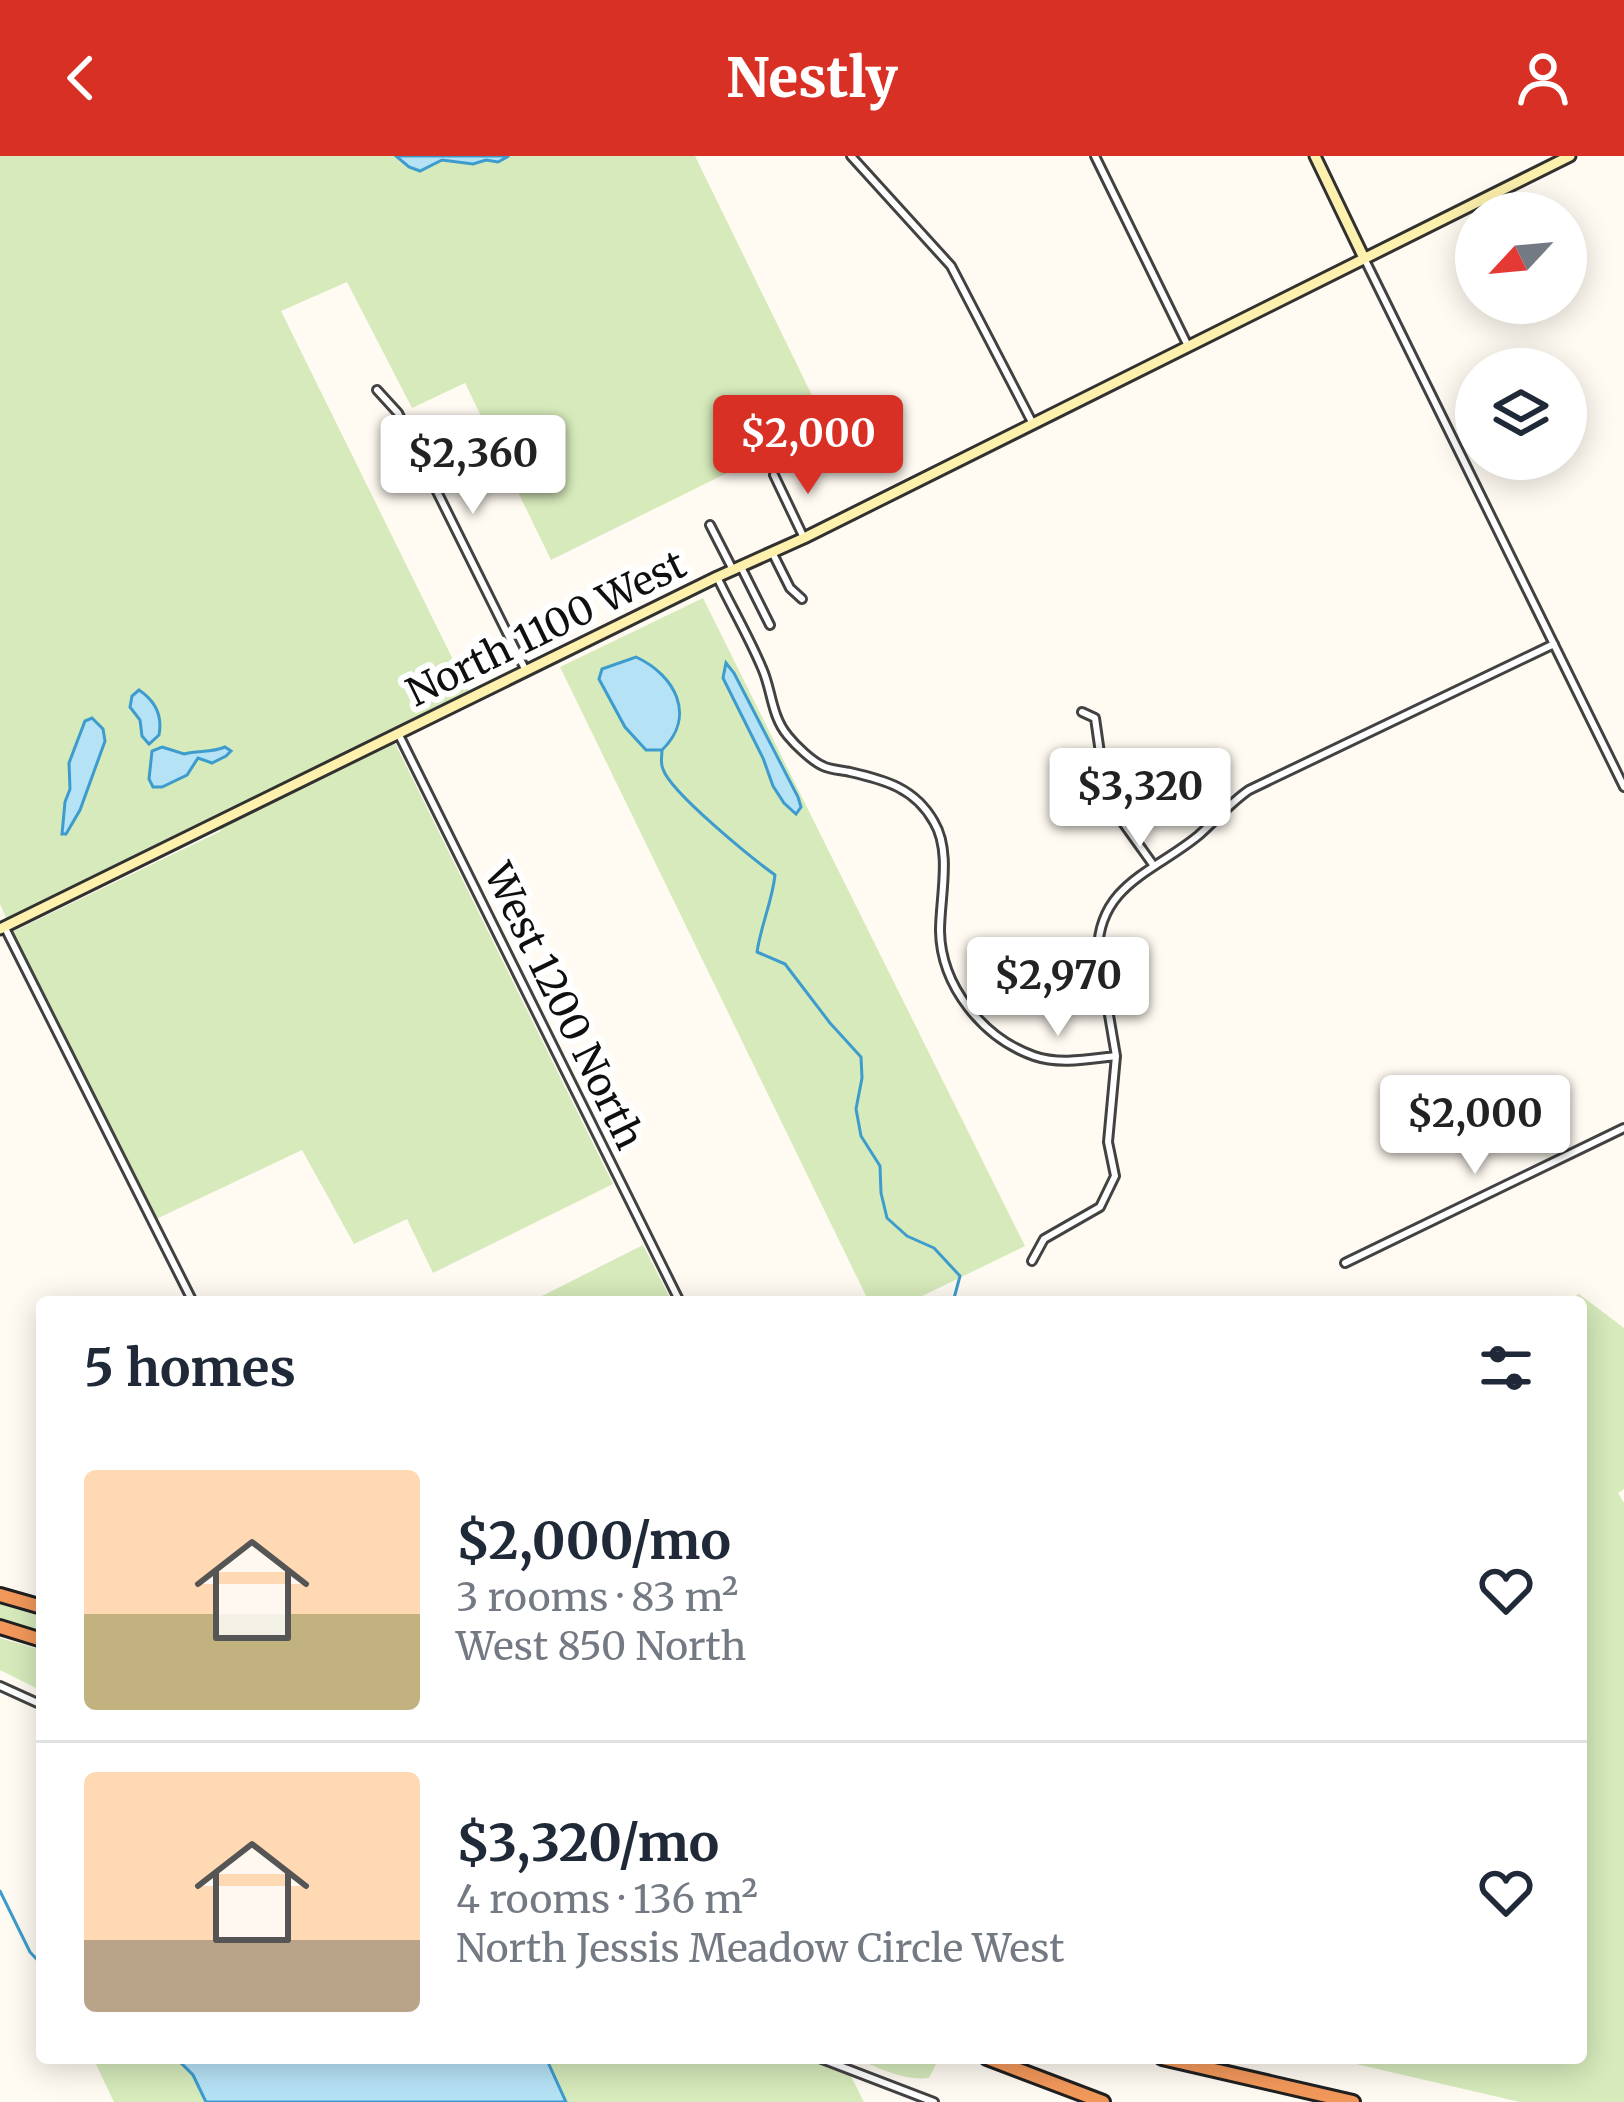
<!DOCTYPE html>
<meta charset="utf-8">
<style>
:root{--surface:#fff;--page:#f6f6f7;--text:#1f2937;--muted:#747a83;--line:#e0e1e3;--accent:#d93025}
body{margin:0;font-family:Merriweather,serif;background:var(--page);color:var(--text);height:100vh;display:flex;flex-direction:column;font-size:45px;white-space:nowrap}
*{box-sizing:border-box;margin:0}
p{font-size:39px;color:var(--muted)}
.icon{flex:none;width:66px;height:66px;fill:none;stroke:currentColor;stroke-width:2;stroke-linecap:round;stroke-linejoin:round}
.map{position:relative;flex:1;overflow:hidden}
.side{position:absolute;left:36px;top:1140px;width:1551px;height:768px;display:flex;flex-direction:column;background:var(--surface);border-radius:12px;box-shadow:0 6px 30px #0003}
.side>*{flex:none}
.needle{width:78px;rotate:244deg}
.fabs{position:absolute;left:1455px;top:36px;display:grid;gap:24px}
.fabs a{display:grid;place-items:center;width:132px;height:132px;border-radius:50%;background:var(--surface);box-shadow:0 6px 30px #0003;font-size:60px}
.price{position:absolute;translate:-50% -102px;padding:0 27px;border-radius:12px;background:#fff;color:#222;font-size:39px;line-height:78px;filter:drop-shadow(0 3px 6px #0008)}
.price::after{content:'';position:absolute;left:50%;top:72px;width:36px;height:27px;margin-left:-18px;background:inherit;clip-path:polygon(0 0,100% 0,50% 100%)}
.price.active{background:var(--accent);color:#fff}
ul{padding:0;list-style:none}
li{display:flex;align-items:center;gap:36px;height:300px;padding:0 48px}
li+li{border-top:3px solid var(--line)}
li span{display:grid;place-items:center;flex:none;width:336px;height:240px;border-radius:12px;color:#555}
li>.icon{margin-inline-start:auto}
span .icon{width:144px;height:144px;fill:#fffc;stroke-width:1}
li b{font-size:51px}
h2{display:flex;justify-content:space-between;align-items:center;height:144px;padding:0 48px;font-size:51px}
header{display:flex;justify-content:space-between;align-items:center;height:156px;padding:0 48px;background:var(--accent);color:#fff;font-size:54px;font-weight:800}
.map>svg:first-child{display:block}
.green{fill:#d6eabb}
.water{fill:#b6e2f6;stroke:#3d9ccd;stroke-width:3}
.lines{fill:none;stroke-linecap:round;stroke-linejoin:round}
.stream{stroke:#3d9ccd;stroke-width:3}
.street-casing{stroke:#424242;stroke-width:12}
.secondary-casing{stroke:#313131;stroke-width:15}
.highway-casing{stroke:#202020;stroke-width:18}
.street{stroke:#fff;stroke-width:6}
.secondary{stroke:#fef1ad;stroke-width:9}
.highway{stroke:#f3985b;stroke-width:12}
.labels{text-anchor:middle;stroke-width:12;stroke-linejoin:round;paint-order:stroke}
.street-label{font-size:39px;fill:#0f0f0f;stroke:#fff}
</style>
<header><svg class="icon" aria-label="back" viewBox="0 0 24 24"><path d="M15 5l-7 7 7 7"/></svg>Nestly<svg class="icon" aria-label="person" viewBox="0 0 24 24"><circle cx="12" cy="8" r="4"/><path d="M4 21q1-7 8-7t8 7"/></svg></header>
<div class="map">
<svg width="1624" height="1946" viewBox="0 0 1624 1946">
<rect width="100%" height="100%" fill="#fffbf2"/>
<path class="green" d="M 0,0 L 695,0 L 826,268 L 551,404 L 465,227 L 412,252 L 347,126 L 281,155 L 469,536 L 390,577 L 613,1028 L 433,1117 L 407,1063 L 354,1088 L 302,994 L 152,1065 L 12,776 L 221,675 L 215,661 L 6,762 L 0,748 Z
M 703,442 L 1025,1090 L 910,1146 L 869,1146 L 560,511 Z
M 643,1089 L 672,1146 L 530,1146 Z
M 1579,1138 L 1624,1172 L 1624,1333 L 1618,1337 L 1624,1347 L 1624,1946 L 1520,1946 L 1330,1902 L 1581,1902 L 1581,1146 L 1565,1146 Z
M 0,1448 L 42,1461 L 42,1475 L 0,1463 Z
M 0,1482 L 42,1494 L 42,1535 L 0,1514 Z
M 93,1902 L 842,1902 L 864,1946 L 114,1946 Z
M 855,1902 L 939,1902 L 929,1922 C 903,1925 879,1912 855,1902 Z"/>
<path class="water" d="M 396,0 L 509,0 L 498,6 L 486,4 L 473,8 L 442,4 L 420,15 L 409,11 Z
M 636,501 C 675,519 697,560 662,594 L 646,594 L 625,571 L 599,523 L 602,513 Z
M 726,507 L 734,517 L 798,641 L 801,651 L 796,658 L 784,647 L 773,630 L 763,602 L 723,522 Z
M 139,534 C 154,544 163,558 159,579 L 149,588 L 142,580 L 140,564 L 130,551 L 132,540 Z
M 92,562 L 103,573 L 105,585 L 80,654 L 66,678 L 62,678 L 65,646 L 70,633 L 69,607 L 85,565 Z
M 162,591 L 184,598 C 198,594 211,597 225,591 L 231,595 L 226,600 L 212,607 L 198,602 L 187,619 L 162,631 L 153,631 L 149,623 L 152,595 Z
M 176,1902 L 546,1902 L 566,1946 L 206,1946 L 193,1919 Z"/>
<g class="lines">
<path class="stream" d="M 662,594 C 662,600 660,607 663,613 C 670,636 753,703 775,719 C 772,746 761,769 757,796 L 785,808 L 830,867 L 861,901 L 862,922 L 856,953 L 861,980 L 880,1010 L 881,1037 L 887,1062 L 907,1080 L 934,1092 L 960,1120 L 953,1146
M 0,1735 L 30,1796 L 42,1809"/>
<defs>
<path id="street" d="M 851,0 L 951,110 L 1033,268
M 1095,0 L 1188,190
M 1364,102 L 1624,631
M 377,234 L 398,257 L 525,513
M 774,319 L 804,382
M 710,369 L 733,414
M 772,396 L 790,432 L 802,443
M 741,411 L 770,469
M 717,421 C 732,452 749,481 762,512 C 772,534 771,560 788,580 C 796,590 812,605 823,610 C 831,614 842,614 850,616 C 885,624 915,632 934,666 C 952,696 940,741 940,775 C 941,830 983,882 1034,900 C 1060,909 1089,903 1116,900
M 1082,556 L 1095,562 L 1103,618 L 1114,654 L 1154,710
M 399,579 L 680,1146
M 4,770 L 193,1146
M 1032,1105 L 1044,1083 L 1100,1051 L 1115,1020 L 1108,986 L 1116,900 L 1098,795 C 1099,728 1156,715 1199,679 C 1216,664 1230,647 1249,634 L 1554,488
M 1345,1107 L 1624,972
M 0,1530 L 42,1549
M 819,1902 L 934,1946"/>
<path id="secondary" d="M 1315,0 L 1364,102
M 0,773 L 717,421 L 804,382 L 1570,0"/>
<path id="highway" d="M 0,1439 L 42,1451
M 0,1471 L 42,1484
M 987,1902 L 1103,1946
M 1162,1902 L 1353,1946"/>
</defs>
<use href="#street" class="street-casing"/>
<use href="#secondary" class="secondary-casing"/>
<use href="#highway" class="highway-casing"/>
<use href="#street" class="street"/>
<use href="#secondary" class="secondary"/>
<use href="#highway" class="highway"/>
</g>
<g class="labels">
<g class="street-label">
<text transform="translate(546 472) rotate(-26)" y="14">North 1100 West</text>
<text transform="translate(564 850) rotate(64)" y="14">West 1200 North</text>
</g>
</g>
</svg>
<div class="fabs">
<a><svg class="needle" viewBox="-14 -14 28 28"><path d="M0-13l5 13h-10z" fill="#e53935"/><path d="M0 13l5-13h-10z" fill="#747a83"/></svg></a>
<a><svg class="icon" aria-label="layers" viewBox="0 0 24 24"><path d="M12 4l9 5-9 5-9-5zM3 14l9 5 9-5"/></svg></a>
</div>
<b class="price active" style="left:808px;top:341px">$2,000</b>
<b class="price" style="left:473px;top:361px">$2,360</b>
<b class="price" style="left:1140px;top:694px">$3,320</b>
<b class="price" style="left:1058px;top:883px">$2,970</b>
<b class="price" style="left:1475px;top:1021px">$2,000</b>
<section class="side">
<h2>5 homes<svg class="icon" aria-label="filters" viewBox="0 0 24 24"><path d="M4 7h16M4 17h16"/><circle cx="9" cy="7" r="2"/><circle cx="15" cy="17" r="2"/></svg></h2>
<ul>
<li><span style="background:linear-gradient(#ffd9b3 60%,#c2b280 0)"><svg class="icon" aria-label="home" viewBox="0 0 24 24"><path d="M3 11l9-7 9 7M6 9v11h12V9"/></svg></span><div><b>$2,000/mo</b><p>3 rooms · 83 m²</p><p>West 850 North</p></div><svg class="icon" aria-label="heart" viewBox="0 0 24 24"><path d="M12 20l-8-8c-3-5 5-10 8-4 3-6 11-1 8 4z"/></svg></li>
<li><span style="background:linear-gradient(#ffd9b3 70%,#b9a48a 0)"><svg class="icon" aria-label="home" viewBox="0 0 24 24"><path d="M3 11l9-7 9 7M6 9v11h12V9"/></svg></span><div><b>$3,320/mo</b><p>4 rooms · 136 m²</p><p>North Jessis Meadow Circle West</p></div><svg class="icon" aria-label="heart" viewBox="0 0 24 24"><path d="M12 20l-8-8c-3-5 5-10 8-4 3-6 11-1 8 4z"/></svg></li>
</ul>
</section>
</div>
